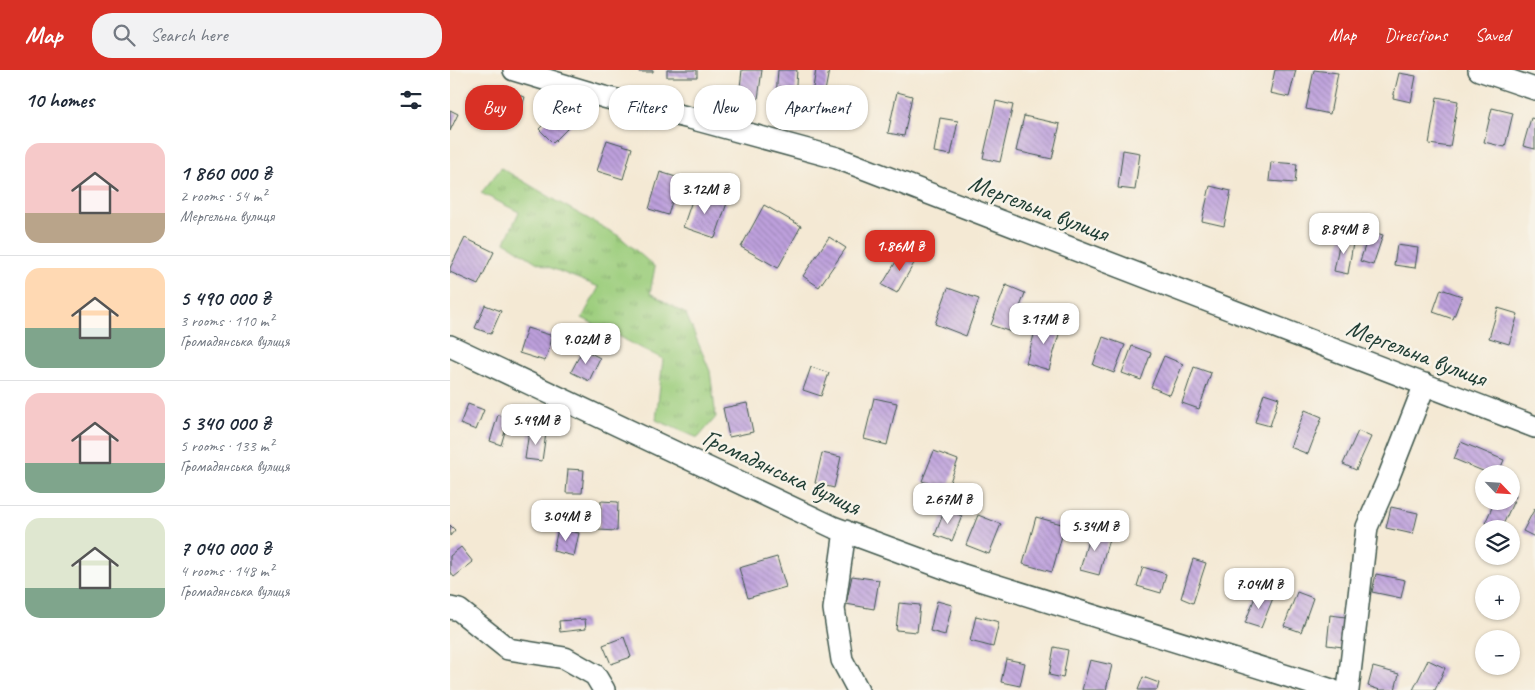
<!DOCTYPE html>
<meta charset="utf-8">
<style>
:root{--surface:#fff;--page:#f2f2f3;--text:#1f2937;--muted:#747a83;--line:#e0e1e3;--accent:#d93025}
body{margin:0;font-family:Caveat,sans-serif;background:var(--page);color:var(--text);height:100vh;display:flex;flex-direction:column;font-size:19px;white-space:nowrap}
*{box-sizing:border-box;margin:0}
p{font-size:16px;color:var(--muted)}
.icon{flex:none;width:28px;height:28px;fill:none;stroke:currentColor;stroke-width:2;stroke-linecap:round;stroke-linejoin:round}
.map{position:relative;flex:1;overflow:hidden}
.sheet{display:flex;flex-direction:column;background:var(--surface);width:450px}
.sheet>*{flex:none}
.banner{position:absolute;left:15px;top:15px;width:475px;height:45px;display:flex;gap:10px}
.needle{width:32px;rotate:115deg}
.controls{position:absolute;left:1025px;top:395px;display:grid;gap:10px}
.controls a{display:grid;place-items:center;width:45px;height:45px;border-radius:50%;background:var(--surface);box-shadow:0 1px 4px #0004;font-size:25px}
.price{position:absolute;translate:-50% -42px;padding:0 11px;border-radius:10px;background:#fff;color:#222;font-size:16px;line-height:32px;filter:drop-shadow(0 1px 2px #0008)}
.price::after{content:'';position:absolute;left:50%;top:30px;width:15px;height:11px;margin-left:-8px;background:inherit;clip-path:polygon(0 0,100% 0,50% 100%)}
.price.selected{background:var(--accent);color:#fff}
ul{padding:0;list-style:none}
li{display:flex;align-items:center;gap:15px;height:125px;padding:0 25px}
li+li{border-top:1px solid var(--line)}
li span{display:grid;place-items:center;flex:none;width:140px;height:100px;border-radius:15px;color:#555}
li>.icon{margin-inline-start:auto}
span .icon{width:60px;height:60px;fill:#fffc;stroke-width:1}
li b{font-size:21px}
h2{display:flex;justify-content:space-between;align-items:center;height:60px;padding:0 25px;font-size:21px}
.tag{padding:0 18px;border-radius:20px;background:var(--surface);box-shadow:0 1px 4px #0004;font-size:18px;line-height:45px}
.tag.selected{background:var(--accent);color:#fff}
header{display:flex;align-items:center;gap:30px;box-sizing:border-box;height:70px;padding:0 25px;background:var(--accent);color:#fff}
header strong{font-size:24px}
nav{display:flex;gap:28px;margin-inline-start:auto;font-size:18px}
.search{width:350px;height:45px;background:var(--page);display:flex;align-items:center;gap:12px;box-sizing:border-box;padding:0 18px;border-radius:20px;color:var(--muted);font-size:19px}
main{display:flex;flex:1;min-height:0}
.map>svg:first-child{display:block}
.grass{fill:url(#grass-tufts);stroke:#5d8558}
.building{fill:url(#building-back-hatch)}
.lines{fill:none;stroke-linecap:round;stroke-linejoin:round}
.street-casing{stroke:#3f574c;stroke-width:24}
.street{stroke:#fff;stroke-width:21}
.labels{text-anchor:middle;stroke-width:5;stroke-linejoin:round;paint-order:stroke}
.street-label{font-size:25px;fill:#1f3d34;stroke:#f7f3e8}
</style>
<header>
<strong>Map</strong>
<div class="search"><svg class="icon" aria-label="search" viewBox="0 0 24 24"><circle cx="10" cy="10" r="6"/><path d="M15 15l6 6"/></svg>Search here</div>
<nav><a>Map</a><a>Directions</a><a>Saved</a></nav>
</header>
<main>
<section class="sheet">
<h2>10 homes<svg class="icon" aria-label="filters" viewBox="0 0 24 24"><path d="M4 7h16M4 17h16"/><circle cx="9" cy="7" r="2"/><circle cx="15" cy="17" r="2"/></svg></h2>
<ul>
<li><span style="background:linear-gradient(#f6c9c9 70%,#b9a48a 0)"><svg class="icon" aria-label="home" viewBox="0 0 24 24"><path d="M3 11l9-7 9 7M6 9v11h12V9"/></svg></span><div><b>1 860 000 ₴</b><p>2 rooms · 54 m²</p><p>Мергельна вулиця</p></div></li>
<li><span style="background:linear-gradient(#ffd9b3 60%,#7fa58c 0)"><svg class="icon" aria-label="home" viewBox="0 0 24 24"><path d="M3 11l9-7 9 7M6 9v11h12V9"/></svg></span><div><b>5 490 000 ₴</b><p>3 rooms · 110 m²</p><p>Громадянська вулиця</p></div></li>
<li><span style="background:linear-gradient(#f6c9c9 70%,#7fa58c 0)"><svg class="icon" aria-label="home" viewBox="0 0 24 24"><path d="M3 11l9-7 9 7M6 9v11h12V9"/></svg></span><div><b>5 340 000 ₴</b><p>5 rooms · 133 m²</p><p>Громадянська вулиця</p></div></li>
<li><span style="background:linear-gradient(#dfe7d0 70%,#7fa58c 0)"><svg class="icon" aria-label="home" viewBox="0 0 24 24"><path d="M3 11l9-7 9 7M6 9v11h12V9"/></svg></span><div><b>7 040 000 ₴</b><p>4 rooms · 148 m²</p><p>Громадянська вулиця</p></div></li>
</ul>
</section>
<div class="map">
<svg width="1085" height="620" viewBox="0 0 1085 620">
<defs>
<pattern id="grass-tufts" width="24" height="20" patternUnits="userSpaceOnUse" patternTransform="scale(1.25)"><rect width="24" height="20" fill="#9bcd7c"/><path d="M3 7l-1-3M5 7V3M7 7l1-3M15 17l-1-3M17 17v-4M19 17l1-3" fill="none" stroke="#7ea866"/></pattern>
<pattern id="building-back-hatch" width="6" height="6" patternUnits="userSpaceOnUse" patternTransform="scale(1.25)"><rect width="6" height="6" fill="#bea0dd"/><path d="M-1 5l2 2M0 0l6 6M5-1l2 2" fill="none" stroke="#9a84b4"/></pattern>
</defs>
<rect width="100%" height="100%" fill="#f7f3e8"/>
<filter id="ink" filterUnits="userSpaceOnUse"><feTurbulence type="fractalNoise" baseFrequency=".02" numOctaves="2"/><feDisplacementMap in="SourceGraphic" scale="10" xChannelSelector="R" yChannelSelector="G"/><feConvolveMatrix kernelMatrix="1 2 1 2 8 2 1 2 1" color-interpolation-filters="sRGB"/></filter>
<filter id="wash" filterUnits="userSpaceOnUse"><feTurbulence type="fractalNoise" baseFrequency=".0096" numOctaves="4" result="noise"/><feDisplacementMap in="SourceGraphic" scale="20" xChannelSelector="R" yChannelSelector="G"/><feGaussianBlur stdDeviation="1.12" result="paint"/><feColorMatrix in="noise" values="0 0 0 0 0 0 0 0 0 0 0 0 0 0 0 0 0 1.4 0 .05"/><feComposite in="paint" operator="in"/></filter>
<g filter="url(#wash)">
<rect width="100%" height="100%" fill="#f4e9d4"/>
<path class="grass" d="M 51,98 L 110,133 L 169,166 L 205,197 L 200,223 L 236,244 L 260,301 L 266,347 L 248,368 L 206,350 L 213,289 L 132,248 L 149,217 L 86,192 L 55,172 L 69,142 L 31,123 Z"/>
<g id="blocks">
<path class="building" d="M 189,0 L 203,0 L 203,2 L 189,2 Z
M 217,0 L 247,0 L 247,7 L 217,7 Z
M 292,0 L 312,0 L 308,29 L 289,26 Z
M 328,0 L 347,0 L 344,42 L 325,41 Z
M 366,0 L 379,0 L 371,43 L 359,41 Z
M 825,0 L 846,0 L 839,27 L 820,23 Z
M 864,0 L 888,3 L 880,44 L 856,39 Z
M 949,3 L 966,6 L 961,32 L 943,28 Z
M 57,22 L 75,27 L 69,46 L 52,41 Z
M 447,22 L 462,26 L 454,66 L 438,63 Z
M 987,27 L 1008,31 L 1000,77 L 979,74 Z
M 546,31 L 563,35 L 550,92 L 533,88 Z
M 1042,38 L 1063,43 L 1055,77 L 1034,72 Z
M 0,40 L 8,44 L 0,61 Z
M 108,40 L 122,54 L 103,73 L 89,59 Z
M 574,46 L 610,54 L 602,89 L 566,81 Z
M 490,48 L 508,51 L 501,85 L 484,82 Z
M 1081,48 L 1085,49 L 1085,79 L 1073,76 Z
M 157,70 L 182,78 L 173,109 L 147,101 Z
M 673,80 L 690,83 L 685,120 L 668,118 Z
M 821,92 L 847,94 L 845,113 L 819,111 Z
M 210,102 L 229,108 L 218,145 L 199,139 Z
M 760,116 L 781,121 L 774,156 L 752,151 Z
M 245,122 L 277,133 L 265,168 L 233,157 Z
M 314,135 L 351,156 L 328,198 L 291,177 Z
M 920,161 L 933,165 L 923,195 L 910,191 Z
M 891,165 L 904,167 L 898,204 L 884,201 Z
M 379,167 L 396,178 L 369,217 L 353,206 Z
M 15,168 L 44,182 L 28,215 L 0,202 L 0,198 Z
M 947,175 L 968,178 L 965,198 L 944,195 Z
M 453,180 L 467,188 L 447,223 L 432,215 Z
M 556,215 L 575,223 L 561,262 L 541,255 Z
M 498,218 L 529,229 L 516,266 L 485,254 Z
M 991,219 L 1012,226 L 1003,249 L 983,242 Z
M 35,235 L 51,241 L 41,264 L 25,258 Z
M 1048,238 L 1068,244 L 1059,274 L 1039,268 Z
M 588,251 L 611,257 L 599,300 L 576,293 Z
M 77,258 L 103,266 L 95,291 L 69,283 Z
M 653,267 L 675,275 L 664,303 L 643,295 Z
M 682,276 L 701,283 L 691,310 L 672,303 Z
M 133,279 L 150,288 L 139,311 L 121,302 Z
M 714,286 L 733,294 L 720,325 L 701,317 Z
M 361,297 L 379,303 L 371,326 L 353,320 Z
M 744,297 L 761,303 L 749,339 L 732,333 Z
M 814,323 L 829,328 L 820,356 L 805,352 Z
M 424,328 L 447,333 L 437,375 L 414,369 Z
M 297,333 L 303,362 L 279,367 L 273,338 Z
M 18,334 L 34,340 L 26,360 L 10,354 Z
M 855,340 L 872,347 L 858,384 L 840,377 Z
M 48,345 L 59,348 L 51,375 L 40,371 Z
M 79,361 L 96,363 L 92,391 L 75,389 Z
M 908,361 L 921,367 L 906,400 L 893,394 Z
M 1011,372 L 1054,390 L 1048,404 L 1040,404 L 1004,389 Z
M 484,381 L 508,390 L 497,420 L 472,411 Z
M 372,383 L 391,387 L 384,418 L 365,413 Z
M 118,399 L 134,400 L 132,423 L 116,423 Z
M 1061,424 L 1066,426 L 1051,459 L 1035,453 L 1045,431 L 1061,431 Z
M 151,431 L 168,432 L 167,461 L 149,460 Z
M 941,437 L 968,443 L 963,464 L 936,458 Z
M 1085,438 L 1085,467 L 1073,461 Z
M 495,439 L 512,446 L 502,471 L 485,465 Z
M 528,445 L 551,454 L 539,484 L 516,475 Z
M 586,447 L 615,455 L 602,502 L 573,494 Z
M 0,455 L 5,460 L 0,466 Z
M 108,459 L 129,463 L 124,486 L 103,481 Z
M 641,459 L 660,465 L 649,505 L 630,500 Z
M 11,477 L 23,492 L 4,507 L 0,502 L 0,486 Z
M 327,487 L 336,517 L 298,528 L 289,498 Z
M 743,489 L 756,493 L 743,533 L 731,528 Z
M 693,497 L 716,504 L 711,523 L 687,516 Z
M 926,504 L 955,510 L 951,528 L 922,522 Z
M 402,506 L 429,510 L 424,539 L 396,534 Z
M 807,522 L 823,528 L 811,558 L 795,553 Z
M 847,522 L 863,528 L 851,562 L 834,556 Z
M 487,531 L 502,535 L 495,565 L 480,561 Z
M 449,533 L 470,535 L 467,562 L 446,560 Z
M 880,545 L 896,547 L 893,577 L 877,575 Z
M 526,546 L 549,552 L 543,577 L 520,571 Z
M 135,549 L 136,559 L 110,562 L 109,551 Z
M 174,567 L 181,587 L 161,594 L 153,575 Z
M 604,577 L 618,580 L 613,608 L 599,605 Z
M 556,589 L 575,593 L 570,616 L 551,612 Z
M 640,590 L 662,595 L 656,620 L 632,620 Z
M 978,590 L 995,598 L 985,620 L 963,620 Z
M 923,597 L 949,604 L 945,620 L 930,620 L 918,616 Z
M 693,607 L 709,613 L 707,620 L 688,620 Z"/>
</g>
</g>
<g filter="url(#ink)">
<use href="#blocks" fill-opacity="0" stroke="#3f574c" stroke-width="1"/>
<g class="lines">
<defs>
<path id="street" d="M 64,0 L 154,27 L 240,48 L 387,88 L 1085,357
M 1029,0 L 1085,19
M 0,276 L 383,457 L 513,505 L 882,620
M 395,461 L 384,539 L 392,590 L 408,620
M 0,538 L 9,540 L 58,579 L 115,588 L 145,605 L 154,620
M 898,620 L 917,457 L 937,411 L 975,314"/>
</defs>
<use href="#street" class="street-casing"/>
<use href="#street" class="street"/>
</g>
</g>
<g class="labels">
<g class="street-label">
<text transform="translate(589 137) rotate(21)" y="9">Мергельна вулиця</text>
<text transform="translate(967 282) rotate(21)" y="9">Мергельна вулиця</text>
<text transform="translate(332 401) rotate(25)" y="9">Громадянська вулиця</text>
</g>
</g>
</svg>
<div class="controls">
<a><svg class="needle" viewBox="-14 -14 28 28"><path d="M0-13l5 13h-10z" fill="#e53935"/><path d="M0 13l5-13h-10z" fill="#747a83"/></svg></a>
<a><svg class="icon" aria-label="layers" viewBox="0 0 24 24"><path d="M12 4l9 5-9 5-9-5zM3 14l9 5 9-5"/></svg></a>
<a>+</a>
<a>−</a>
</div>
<b class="price" style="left:255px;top:145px">3.12M ₴</b>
<b class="price" style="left:894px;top:185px">8.84M ₴</b>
<b class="price selected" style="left:450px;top:202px">1.86M ₴</b>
<b class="price" style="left:594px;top:275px">3.17M ₴</b>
<b class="price" style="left:136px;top:295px">9.02M ₴</b>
<b class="price" style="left:86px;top:376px">5.49M ₴</b>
<b class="price" style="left:498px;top:455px">2.67M ₴</b>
<b class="price" style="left:116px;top:472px">3.04M ₴</b>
<b class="price" style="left:645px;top:482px">5.34M ₴</b>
<b class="price" style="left:809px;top:540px">7.04M ₴</b>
<div class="banner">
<a class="tag selected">Buy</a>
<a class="tag">Rent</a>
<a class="tag">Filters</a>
<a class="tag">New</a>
<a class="tag">Apartment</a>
</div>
</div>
</main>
